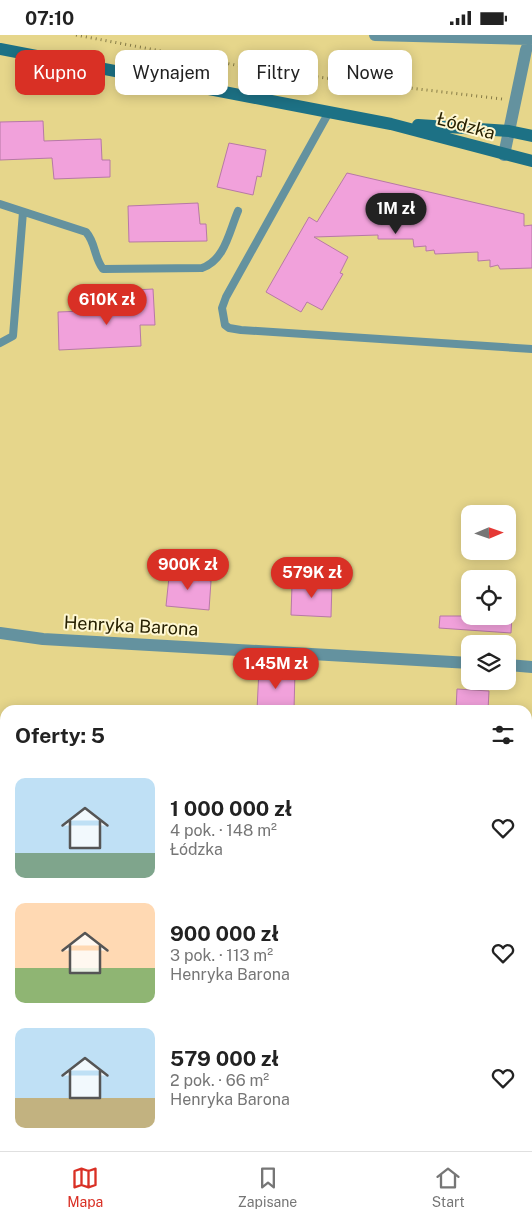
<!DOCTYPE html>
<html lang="pl">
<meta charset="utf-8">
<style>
:root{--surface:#fff;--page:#f2f2f2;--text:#222;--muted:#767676;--line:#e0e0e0;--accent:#d93025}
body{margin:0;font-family:"Public Sans",sans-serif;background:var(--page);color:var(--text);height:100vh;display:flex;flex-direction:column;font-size:19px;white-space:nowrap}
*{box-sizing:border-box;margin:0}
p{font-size:16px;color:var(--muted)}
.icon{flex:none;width:28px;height:28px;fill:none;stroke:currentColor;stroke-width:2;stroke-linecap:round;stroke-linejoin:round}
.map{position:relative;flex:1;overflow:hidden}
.panel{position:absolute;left:0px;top:670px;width:532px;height:446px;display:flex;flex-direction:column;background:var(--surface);border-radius:15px 15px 0 0;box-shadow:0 2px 12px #0003}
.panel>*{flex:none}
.hud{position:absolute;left:15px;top:15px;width:502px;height:45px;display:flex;gap:10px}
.needle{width:32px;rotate:88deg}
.fabs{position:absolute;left:461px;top:470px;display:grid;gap:10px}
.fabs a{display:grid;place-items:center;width:55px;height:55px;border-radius:10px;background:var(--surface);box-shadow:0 2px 12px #0003;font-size:25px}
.price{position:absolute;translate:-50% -42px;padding:0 11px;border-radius:18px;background:var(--accent);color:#fff;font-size:16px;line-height:32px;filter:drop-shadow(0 1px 2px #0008)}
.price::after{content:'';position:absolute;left:50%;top:30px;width:15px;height:11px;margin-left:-8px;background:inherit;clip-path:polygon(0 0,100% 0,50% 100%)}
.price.current{background:#222;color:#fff}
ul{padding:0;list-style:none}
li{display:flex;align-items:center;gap:15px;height:125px;padding:0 15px}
li span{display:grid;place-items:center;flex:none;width:140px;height:100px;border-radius:10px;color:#555}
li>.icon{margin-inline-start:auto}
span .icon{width:60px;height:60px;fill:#fffc;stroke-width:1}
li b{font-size:21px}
h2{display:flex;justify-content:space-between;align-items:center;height:60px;padding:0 15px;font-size:21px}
.chip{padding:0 18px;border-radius:10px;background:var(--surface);box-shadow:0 2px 12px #0003;font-size:18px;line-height:45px}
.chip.current{background:var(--accent);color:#fff}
.status{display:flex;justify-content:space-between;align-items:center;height:35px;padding:0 25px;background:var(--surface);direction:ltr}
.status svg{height:14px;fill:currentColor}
.dock{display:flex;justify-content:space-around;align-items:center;height:70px;border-top:1px solid var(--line);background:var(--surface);font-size:14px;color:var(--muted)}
.dock a{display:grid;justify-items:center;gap:2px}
.dock .current{color:var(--accent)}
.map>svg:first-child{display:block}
.built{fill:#decb77}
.building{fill:#f1a1db;stroke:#b779a6}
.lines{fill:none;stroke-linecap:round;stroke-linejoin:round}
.path{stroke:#867b46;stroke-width:3;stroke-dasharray:1 4;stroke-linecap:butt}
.lane{stroke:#64929f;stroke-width:8}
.street{stroke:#64929f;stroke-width:12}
.secondary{stroke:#1d7185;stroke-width:12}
.primary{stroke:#1d5563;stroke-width:12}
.labels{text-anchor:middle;stroke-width:4;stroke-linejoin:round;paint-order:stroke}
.street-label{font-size:18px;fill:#272001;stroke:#fef7d2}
</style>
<div class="status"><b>07:10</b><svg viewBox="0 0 49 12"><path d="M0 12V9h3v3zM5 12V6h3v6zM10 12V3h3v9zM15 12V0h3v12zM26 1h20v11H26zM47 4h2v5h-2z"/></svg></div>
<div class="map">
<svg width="532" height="1116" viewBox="0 0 532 1116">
<rect width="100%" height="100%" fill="#e6d68b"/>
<path class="built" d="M 33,1111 L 190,1111 L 190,1116 L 34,1116 Z
M 263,1111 L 371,1111 L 370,1116 L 262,1116 Z"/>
<path class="building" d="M 43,86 L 44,106 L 101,104 L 102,125 L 110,125 L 110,142 L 54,144 L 52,123 L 0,125 L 0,87 Z
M 229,108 L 266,115 L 261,142 L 257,141 L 253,160 L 217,152 Z
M 347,138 L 524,179 L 524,191 L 532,190 L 532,233 L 500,234 L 498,230 L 490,232 L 490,225 L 478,226 L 478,217 L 435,219 L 434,215 L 426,216 L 426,211 L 414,212 L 413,204 L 378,204 L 378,200 L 314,202 L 348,222 L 340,238 L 343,239 L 322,275 L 307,267 L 301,277 L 266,257 L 309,182 L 317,187 Z
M 198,168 L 200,189 L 206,189 L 207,206 L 129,207 L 128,171 Z
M 153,254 L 155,290 L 140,290 L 141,311 L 59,315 L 58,277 L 136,274 L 135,255 Z
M 184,531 L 198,546 L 204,541 L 207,545 L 211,546 L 209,575 L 166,571 L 169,542 Z
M 298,546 L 332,548 L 331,582 L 291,580 L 292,550 L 298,550 Z
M 440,581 L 512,581 L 511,598 L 439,593 Z
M 259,634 L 295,636 L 294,675 L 257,675 Z
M 457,654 L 489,656 L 488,675 L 456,675 Z"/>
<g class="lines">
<path class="path" d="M 76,0 L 267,36 L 502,64
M 0,928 L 5,929
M 0,937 L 5,938
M 528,967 L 532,967
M 528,976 L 532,976
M 0,1039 L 5,1039
M 528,1074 L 532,1075"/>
<path class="lane" d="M 329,77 L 226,262 L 222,273 L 225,290 L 229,293 L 241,295 L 532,314
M 0,169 L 86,197 C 96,208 94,223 103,234 L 202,233 C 225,225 229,197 238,176
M 0,308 L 13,301 L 23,177
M 528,927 L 532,929"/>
<path class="street" d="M 375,0 L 529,4
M 504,120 L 526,15 L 532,1
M 0,598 L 43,604 L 470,628
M 508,630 L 532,632
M 0,797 L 5,798
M 528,837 L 532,838
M 452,1111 L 452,1116"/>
<path class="secondary" d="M 0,14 L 391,89 L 532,126
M 418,90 L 509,96 L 532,101"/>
<path class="primary" d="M 0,974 L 5,974
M 0,1008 L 5,1008
M 528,1013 L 532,1013
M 528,1042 L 532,1042"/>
</g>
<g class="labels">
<g class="street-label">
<text transform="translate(466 91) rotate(15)" y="6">Łódzka</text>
<text transform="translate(131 591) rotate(3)" y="6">Henryka Barona</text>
</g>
</g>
</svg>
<div class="fabs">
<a><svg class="needle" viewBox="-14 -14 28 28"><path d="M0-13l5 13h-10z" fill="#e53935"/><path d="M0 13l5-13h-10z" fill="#767676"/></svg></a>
<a><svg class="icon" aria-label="locate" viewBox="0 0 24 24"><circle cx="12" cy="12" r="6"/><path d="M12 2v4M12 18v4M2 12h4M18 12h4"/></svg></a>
<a><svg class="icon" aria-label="layers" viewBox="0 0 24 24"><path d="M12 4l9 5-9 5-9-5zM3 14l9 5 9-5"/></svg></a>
</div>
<b class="price current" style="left:396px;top:200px">1M zł</b>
<b class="price" style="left:107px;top:291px">610K zł</b>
<b class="price" style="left:188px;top:556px">900K zł</b>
<b class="price" style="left:312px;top:564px">579K zł</b>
<b class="price" style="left:276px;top:655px">1.45M zł</b>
<div class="hud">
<a class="chip current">Kupno</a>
<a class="chip">Wynajem</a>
<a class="chip">Filtry</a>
<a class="chip">Nowe</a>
</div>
<section class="panel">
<h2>Oferty: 5<svg class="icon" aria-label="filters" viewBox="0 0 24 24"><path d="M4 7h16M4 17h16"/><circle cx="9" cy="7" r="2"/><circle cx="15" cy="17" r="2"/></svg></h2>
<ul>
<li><span style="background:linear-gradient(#bfe0f5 75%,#7fa58c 0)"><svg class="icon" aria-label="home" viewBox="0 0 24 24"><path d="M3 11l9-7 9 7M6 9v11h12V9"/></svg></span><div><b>1 000 000 zł</b><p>4 pok. · 148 m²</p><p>Łódzka</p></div><svg class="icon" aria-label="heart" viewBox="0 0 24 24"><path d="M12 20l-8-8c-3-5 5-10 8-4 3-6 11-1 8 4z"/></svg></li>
<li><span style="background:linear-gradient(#ffd9b3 65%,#8fb573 0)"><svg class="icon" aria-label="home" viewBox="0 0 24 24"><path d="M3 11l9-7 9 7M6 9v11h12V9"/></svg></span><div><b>900 000 zł</b><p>3 pok. · 113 m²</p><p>Henryka Barona</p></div><svg class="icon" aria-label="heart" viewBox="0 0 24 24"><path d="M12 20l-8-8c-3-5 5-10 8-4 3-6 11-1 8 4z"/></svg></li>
<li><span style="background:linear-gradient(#bfe0f5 70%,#c2b280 0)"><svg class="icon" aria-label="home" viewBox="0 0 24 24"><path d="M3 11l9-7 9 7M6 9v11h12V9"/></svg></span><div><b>579 000 zł</b><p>2 pok. · 66 m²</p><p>Henryka Barona</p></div><svg class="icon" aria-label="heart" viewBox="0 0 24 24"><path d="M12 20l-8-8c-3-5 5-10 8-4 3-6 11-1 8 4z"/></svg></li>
</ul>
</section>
</div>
<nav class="dock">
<a class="current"><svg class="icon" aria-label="map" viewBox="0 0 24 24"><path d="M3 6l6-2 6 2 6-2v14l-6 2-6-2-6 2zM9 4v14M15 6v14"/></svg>Mapa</a>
<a><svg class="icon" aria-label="saved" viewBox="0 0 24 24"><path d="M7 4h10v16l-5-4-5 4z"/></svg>Zapisane</a>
<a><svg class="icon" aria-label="home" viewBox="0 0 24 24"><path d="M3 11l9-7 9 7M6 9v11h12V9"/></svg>Start</a>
</nav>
